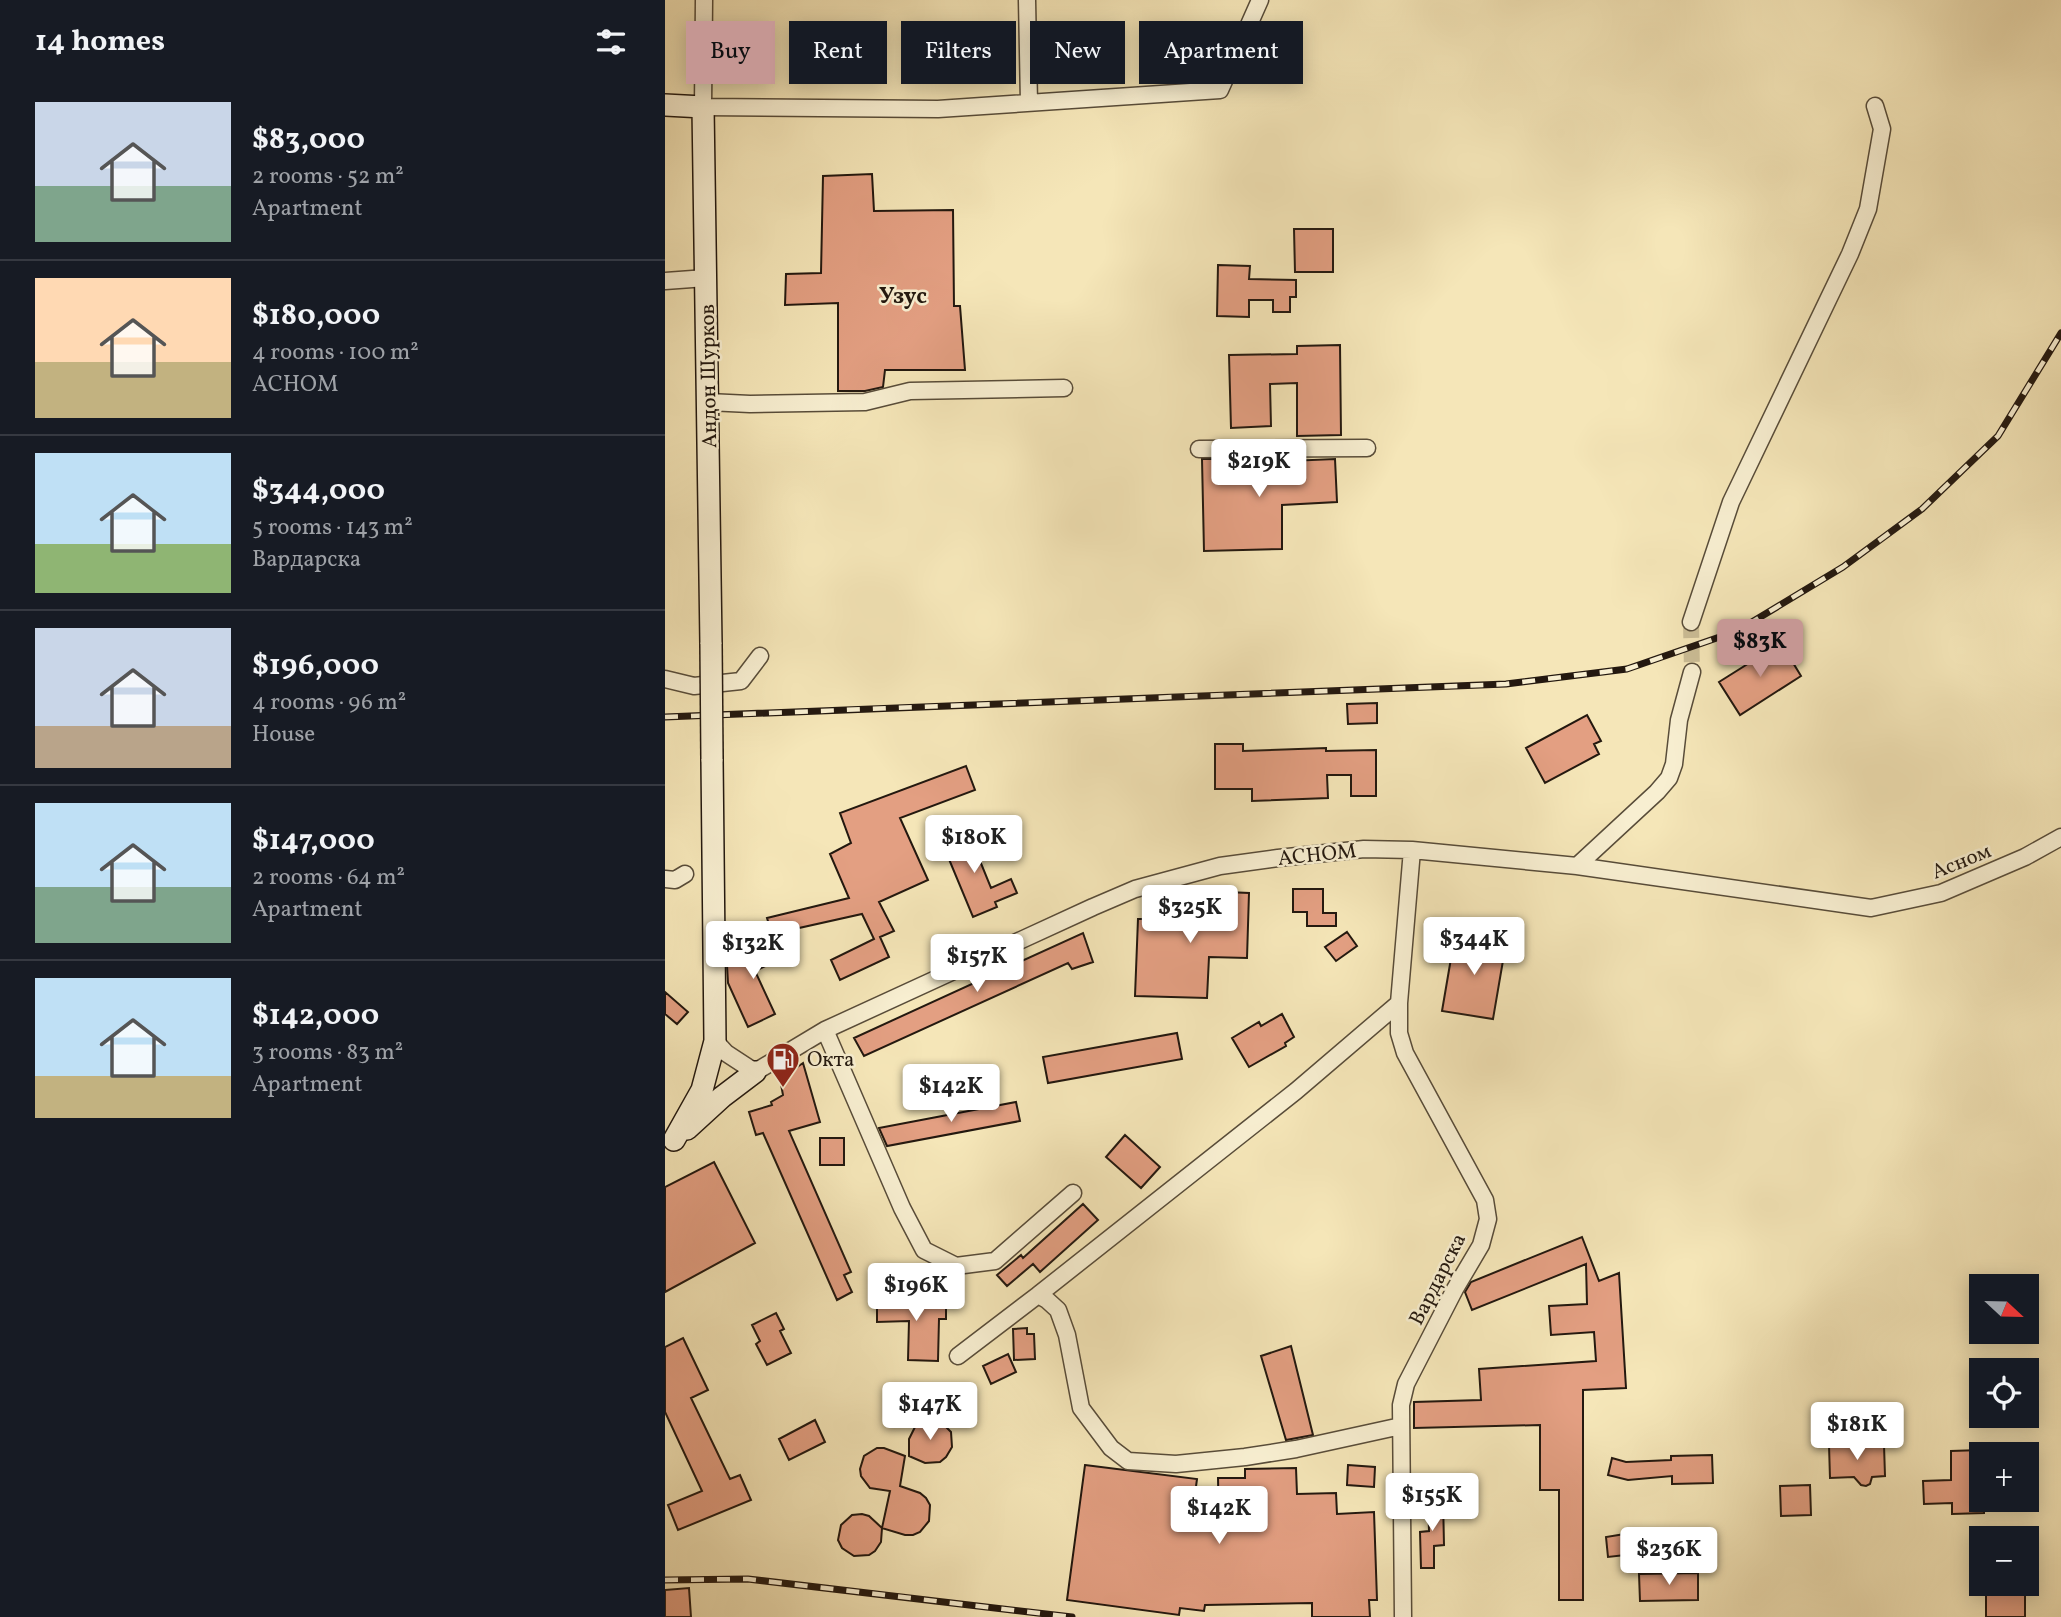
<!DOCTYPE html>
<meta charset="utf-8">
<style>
:root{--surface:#171b24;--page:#20242c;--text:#f1f3f6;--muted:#9ea1a6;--line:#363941;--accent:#c59692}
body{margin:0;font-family:Vollkorn,serif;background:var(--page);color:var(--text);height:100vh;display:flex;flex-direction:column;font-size:26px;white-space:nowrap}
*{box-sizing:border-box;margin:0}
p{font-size:23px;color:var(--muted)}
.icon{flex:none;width:38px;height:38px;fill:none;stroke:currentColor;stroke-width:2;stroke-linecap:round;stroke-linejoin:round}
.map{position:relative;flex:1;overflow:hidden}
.side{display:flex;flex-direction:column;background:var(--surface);width:665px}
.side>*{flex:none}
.top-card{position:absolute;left:21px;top:21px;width:665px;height:63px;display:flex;gap:14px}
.needle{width:46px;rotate:112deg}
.controls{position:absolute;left:1304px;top:1274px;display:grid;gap:14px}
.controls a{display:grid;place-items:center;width:70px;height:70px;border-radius:0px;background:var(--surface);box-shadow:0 4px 18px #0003;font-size:35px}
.price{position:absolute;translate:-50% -60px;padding:0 16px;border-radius:7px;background:#fff;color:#222;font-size:23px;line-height:46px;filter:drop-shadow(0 2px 4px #0008)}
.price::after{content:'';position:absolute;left:50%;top:42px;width:21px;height:16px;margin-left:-10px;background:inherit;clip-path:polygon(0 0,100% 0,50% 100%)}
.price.on{background:var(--accent);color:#111}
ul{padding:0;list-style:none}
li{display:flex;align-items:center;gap:21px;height:175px;padding:0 35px}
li+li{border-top:2px solid var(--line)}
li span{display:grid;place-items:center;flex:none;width:196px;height:140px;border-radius:0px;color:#555}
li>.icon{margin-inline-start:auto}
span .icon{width:84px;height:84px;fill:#fffc;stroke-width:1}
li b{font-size:30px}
h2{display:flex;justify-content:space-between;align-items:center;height:84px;padding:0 35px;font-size:30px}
.tag{padding:0 24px;border-radius:0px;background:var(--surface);box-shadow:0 4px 18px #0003;font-size:24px;line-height:63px}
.tag.on{background:var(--accent);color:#111}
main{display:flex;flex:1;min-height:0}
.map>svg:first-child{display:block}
.building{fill:#e39f82;stroke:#23180f;stroke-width:2}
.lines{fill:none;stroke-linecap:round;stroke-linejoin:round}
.street-tunnel{stroke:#cbbd96;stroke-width:16;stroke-dasharray:16 8;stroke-linecap:butt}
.street-casing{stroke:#584c39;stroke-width:19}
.secondary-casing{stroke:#23180f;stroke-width:24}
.street{stroke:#f8efd1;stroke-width:16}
.secondary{stroke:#f8efd1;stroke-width:21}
.rail-casing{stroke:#23180f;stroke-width:7}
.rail{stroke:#f8efd1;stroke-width:4.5;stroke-dasharray:13;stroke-linecap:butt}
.secondary-bridge-casing{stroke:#23180f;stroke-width:24;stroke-linecap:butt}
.secondary-bridge{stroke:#f8efd1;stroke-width:21}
.labels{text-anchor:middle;stroke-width:5;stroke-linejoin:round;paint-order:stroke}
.street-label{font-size:21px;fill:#23180f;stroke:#f8efd1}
.poi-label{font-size:21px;fill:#23180f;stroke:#f8efd1;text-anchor:start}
.neighbourhood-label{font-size:23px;font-weight:bold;fill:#23180f;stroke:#f8efd1}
</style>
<main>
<section class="side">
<h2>14 homes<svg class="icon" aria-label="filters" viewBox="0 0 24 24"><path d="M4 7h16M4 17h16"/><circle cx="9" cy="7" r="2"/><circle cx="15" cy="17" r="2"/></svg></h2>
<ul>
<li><span style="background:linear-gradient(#c9d6e8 60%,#7fa58c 0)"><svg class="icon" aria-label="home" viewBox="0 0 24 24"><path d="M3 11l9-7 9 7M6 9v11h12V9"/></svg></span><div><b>$83,000</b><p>2 rooms · 52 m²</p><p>Apartment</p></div></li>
<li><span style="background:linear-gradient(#ffd9b3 60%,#c2b280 0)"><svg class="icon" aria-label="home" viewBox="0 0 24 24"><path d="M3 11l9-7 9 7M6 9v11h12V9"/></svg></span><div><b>$180,000</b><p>4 rooms · 100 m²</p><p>АСНОМ</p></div></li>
<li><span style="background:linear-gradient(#bfe0f5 65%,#8fb573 0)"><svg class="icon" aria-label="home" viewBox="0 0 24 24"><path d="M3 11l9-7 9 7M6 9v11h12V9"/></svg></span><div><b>$344,000</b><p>5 rooms · 143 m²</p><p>Вардарска</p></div></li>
<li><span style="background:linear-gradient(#c9d6e8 70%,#b9a48a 0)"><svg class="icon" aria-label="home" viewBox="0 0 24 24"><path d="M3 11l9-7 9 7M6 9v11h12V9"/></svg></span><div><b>$196,000</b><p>4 rooms · 96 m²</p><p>House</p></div></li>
<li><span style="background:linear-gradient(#bfe0f5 60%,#7fa58c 0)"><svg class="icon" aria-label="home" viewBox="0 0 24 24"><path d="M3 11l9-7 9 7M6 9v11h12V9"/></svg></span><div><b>$147,000</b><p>2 rooms · 64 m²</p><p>Apartment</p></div></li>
<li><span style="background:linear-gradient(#bfe0f5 70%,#c2b280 0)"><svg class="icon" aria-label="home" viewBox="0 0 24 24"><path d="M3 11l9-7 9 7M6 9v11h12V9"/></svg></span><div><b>$142,000</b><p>3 rooms · 83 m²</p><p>Apartment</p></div></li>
</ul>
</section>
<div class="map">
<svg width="1396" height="1617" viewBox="0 0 1396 1617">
<rect width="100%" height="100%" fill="#f5e6b8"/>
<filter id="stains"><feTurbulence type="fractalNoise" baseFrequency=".00286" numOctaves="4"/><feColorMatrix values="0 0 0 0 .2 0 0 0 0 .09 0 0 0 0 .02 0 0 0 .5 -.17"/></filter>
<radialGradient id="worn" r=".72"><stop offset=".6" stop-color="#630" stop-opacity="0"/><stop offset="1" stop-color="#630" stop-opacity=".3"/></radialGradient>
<path class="building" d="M 207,174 L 209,211 L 288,210 L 289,306 L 295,306 L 300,370 L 220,370 L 218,387 L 200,391 L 173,391 L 173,303 L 120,305 L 121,274 L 156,273 L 158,176 Z
M 629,229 L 668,229 L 668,272 L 630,272 Z
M 553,265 L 585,266 L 584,279 L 631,280 L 631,297 L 625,297 L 625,312 L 608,312 L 608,300 L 584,300 L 584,317 L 552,316 Z
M 675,345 L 676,435 L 632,436 L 632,383 L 605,384 L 606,426 L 566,428 L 564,355 L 632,354 L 632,346 Z
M 537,459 L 624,459 L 624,461 L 670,459 L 672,502 L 617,505 L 617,549 L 539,551 Z
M 1116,643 L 1136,676 L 1075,715 L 1054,682 Z
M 712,703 L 712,723 L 683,724 L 682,704 Z
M 922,715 L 936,741 L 929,744 L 934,754 L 880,783 L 861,748 Z
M 550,744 L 578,744 L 578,751 L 661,748 L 661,751 L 711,750 L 711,796 L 686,796 L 686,775 L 662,775 L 663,798 L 587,801 L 587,789 L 550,789 Z
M 301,766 L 310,790 L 235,818 L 263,880 L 214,902 L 229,931 L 215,937 L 224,957 L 175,980 L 166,960 L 209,939 L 197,914 L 107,934 L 102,918 L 184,898 L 165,854 L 186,843 L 175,813 Z
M 302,829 L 326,888 L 346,879 L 352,893 L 330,902 L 332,907 L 308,917 L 276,840 Z
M 628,889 L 658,889 L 658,913 L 671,913 L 671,926 L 642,926 L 642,912 L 628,912 Z
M 538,891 L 584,893 L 582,958 L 544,957 L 542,998 L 470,996 L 473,919 L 501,919 L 501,910 L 516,911 L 516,902 L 537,902 Z
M 682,932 L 692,946 L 671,961 L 660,947 Z
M 418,933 L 428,962 L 407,969 L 403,963 L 199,1056 L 189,1038 Z
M 790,935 L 841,943 L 828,1019 L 777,1011 Z
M 107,936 L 117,958 L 90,971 L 110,1014 L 83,1027 L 63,983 L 62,965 L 80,957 L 77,950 Z
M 0,992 L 23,1012 L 12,1024 L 0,1014 Z
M 617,1014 L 629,1037 L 620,1043 L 621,1046 L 584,1067 L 567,1038 L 594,1022 L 596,1026 Z
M 512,1033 L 517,1059 L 383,1083 L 378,1057 Z
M 138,1063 L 155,1122 L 124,1131 L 186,1272 L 179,1275 L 187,1292 L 172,1300 L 98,1133 L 91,1135 L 84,1112 L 107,1105 L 106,1102 L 118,1095 L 115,1079 Z
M 351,1102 L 355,1121 L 222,1146 L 214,1128 Z
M 460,1135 L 495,1167 L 476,1188 L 441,1157 Z
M 155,1138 L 179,1138 L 179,1165 L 155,1165 Z
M 49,1162 L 90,1243 L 0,1292 L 0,1187 Z
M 418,1204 L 433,1220 L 375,1272 L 368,1264 L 342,1286 L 332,1275 L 356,1255 L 358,1258 Z
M 917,1237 L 934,1281 L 954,1273 L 961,1388 L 918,1390 L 918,1600 L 894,1600 L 894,1490 L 875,1490 L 875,1425 L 749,1428 L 749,1402 L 816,1400 L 814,1369 L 931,1361 L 929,1332 L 886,1335 L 884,1306 L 922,1304 L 921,1264 L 807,1310 L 800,1292 L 806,1282 Z
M 212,1298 L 281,1298 L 281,1319 L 274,1319 L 273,1361 L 243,1360 L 244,1321 L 212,1322 Z
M 111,1313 L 119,1329 L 115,1331 L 126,1353 L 102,1365 L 91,1344 L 95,1341 L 87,1325 Z
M 362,1328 L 362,1334 L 369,1334 L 370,1359 L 349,1360 L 348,1329 Z
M 18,1338 L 43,1390 L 26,1398 L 65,1479 L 75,1475 L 86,1500 L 13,1530 L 3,1505 L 37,1491 L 0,1412 L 0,1347 Z
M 626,1346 L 648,1435 L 621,1440 L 596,1356 Z
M 343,1354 L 351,1372 L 326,1384 L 318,1366 Z
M 268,1419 L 275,1421 L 286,1432 L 287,1447 L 281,1457 L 275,1462 L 260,1463 L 244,1456 L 244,1439 L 251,1425 L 257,1421 Z
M 150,1420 L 160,1442 L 124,1460 L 114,1439 Z
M 1164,1445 L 1219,1445 L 1220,1476 L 1207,1477 L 1205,1484 L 1201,1486 L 1196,1485 L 1189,1477 L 1165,1478 Z
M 212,1448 L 219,1448 L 240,1456 L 235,1486 L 255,1493 L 261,1498 L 265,1505 L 264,1521 L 255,1532 L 248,1535 L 240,1535 L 217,1528 L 216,1542 L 210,1551 L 204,1555 L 189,1556 L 177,1548 L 173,1540 L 176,1525 L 187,1515 L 197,1514 L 204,1516 L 217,1528 L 225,1491 L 205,1488 L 196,1476 L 195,1469 L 199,1456 Z
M 1316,1450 L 1316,1500 L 1319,1500 L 1319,1513 L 1287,1514 L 1287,1503 L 1259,1504 L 1258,1481 L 1286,1480 L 1286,1451 Z
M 1047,1455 L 1048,1483 L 1007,1484 L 1007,1476 L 963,1480 L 943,1475 L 947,1458 L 961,1462 L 1006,1460 L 1006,1456 Z
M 420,1465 L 532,1479 L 526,1524 L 554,1528 L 553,1478 L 580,1478 L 580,1469 L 631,1468 L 632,1494 L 671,1493 L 672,1514 L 709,1512 L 712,1600 L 704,1600 L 705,1617 L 647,1617 L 647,1603 L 540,1605 L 539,1611 L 515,1608 L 514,1615 L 402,1600 Z
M 683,1465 L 710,1467 L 709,1487 L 682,1485 Z
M 1145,1485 L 1146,1515 L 1116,1516 L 1115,1486 Z
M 763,1499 L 778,1499 L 779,1545 L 769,1546 L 769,1568 L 756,1568 L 755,1532 L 764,1531 Z
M 966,1533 L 969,1554 L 943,1557 L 941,1537 Z
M 1033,1573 L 1033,1600 L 975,1601 L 974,1574 Z
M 1321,1584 L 1360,1584 L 1360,1617 L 1321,1617 Z
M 24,1588 L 26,1617 L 0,1617 L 0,1590 Z"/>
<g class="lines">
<path class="street-tunnel" d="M 1026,622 L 1027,672"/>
<defs>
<path id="street" d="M 39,0 L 38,107 L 273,109 L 555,90 L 595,0
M 362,0 L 364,103
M 0,281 L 41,278
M 43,402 L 85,404 L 200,402 L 245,391 L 399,388
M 534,449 L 702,448
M 1026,622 L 1066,502 L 1185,254 L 1203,209 L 1217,129 L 1210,106
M 0,679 L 29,686 L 76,681 L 95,656
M 912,866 L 992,792 L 1004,778 L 1009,764 L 1014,720 L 1027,672
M 0,879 L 10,880 L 20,874
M 160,1030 L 237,1208 L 259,1250 L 291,1266 L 330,1261 L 408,1193
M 50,1041 L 61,1053 L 90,1072 L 160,1030 L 428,907 L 470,889 L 555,866 L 613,858 L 699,849 L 747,850 L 912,866 L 1206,908 L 1276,893 L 1360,857 L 1396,837
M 373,1295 L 631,1091 L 734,1003
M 293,1356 L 373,1295 L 382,1300 L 393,1310 L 402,1335 L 416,1408 L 446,1448 L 463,1461 L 511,1464 L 580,1457 L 631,1449 L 736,1426
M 738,1617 L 736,1405 L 741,1384 L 790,1289 L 816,1245 L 823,1219 L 820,1200 L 740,1053 L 734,1033 L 734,1003 L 747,850"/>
<path id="secondary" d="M 0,105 L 38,107 L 46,644
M 22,1129 L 57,1097 L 90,1072
M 9,1140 L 37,1090 L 50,1041 L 47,759"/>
</defs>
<use href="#street" class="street-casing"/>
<use href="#secondary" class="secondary-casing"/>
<use href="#street" class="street"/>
<use href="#secondary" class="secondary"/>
<defs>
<path id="rail" d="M 0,717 L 841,684 L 962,669 L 1072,631 L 1178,567 L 1257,509 L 1333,436 L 1396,333
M 0,1580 L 83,1579 L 407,1617"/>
</defs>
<use href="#rail" class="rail-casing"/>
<use href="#rail" class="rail"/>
<defs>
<path id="secondary-bridge" d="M 46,644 L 47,759"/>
</defs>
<use href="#secondary-bridge" class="secondary-bridge-casing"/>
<use href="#secondary-bridge" class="secondary-bridge"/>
</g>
<defs>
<symbol id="fuel-pin" viewBox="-11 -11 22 30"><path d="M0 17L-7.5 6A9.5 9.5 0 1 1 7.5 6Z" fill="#8f2418" stroke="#f8efd1"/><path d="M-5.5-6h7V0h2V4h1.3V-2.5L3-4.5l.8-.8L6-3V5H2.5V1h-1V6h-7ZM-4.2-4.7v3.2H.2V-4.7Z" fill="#fff"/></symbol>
</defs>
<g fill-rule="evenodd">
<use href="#fuel-pin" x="99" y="1040" width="38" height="52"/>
</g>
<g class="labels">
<g class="street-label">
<text transform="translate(43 376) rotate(-91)" y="7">Андон Шурков</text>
<text transform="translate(652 854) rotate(-6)" y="7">АСНОМ</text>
<text transform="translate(1296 861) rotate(-22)" y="7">Асном</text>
<text transform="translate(772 1279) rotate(-63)" y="7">Вардарска</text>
</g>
<g class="poi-label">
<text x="142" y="1066">Окта</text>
</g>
<g class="neighbourhood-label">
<text x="238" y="303">Узус</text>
</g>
</g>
<rect width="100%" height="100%" filter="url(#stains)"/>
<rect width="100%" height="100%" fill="url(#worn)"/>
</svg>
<div class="controls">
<a><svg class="needle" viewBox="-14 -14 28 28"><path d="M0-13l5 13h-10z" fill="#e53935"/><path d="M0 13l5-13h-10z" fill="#9ea1a6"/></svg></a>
<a><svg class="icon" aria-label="locate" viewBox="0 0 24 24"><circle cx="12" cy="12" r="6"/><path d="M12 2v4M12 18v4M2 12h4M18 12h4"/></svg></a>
<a>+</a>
<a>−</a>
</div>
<b class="price" style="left:594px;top:499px">$219K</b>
<b class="price on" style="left:1095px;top:679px">$83K</b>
<b class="price" style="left:309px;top:875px">$180K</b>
<b class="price" style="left:525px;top:945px">$325K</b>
<b class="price" style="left:809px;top:977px">$344K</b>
<b class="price" style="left:88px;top:981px">$132K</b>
<b class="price" style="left:312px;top:994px">$157K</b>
<b class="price" style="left:286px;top:1124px">$142K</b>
<b class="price" style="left:251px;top:1323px">$196K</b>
<b class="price" style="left:265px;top:1442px">$147K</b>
<b class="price" style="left:1192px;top:1462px">$181K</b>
<b class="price" style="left:767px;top:1533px">$155K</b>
<b class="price" style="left:554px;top:1546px">$142K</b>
<b class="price" style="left:1004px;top:1587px">$236K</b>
<div class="top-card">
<a class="tag on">Buy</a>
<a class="tag">Rent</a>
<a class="tag">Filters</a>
<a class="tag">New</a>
<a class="tag">Apartment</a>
</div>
</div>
</main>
